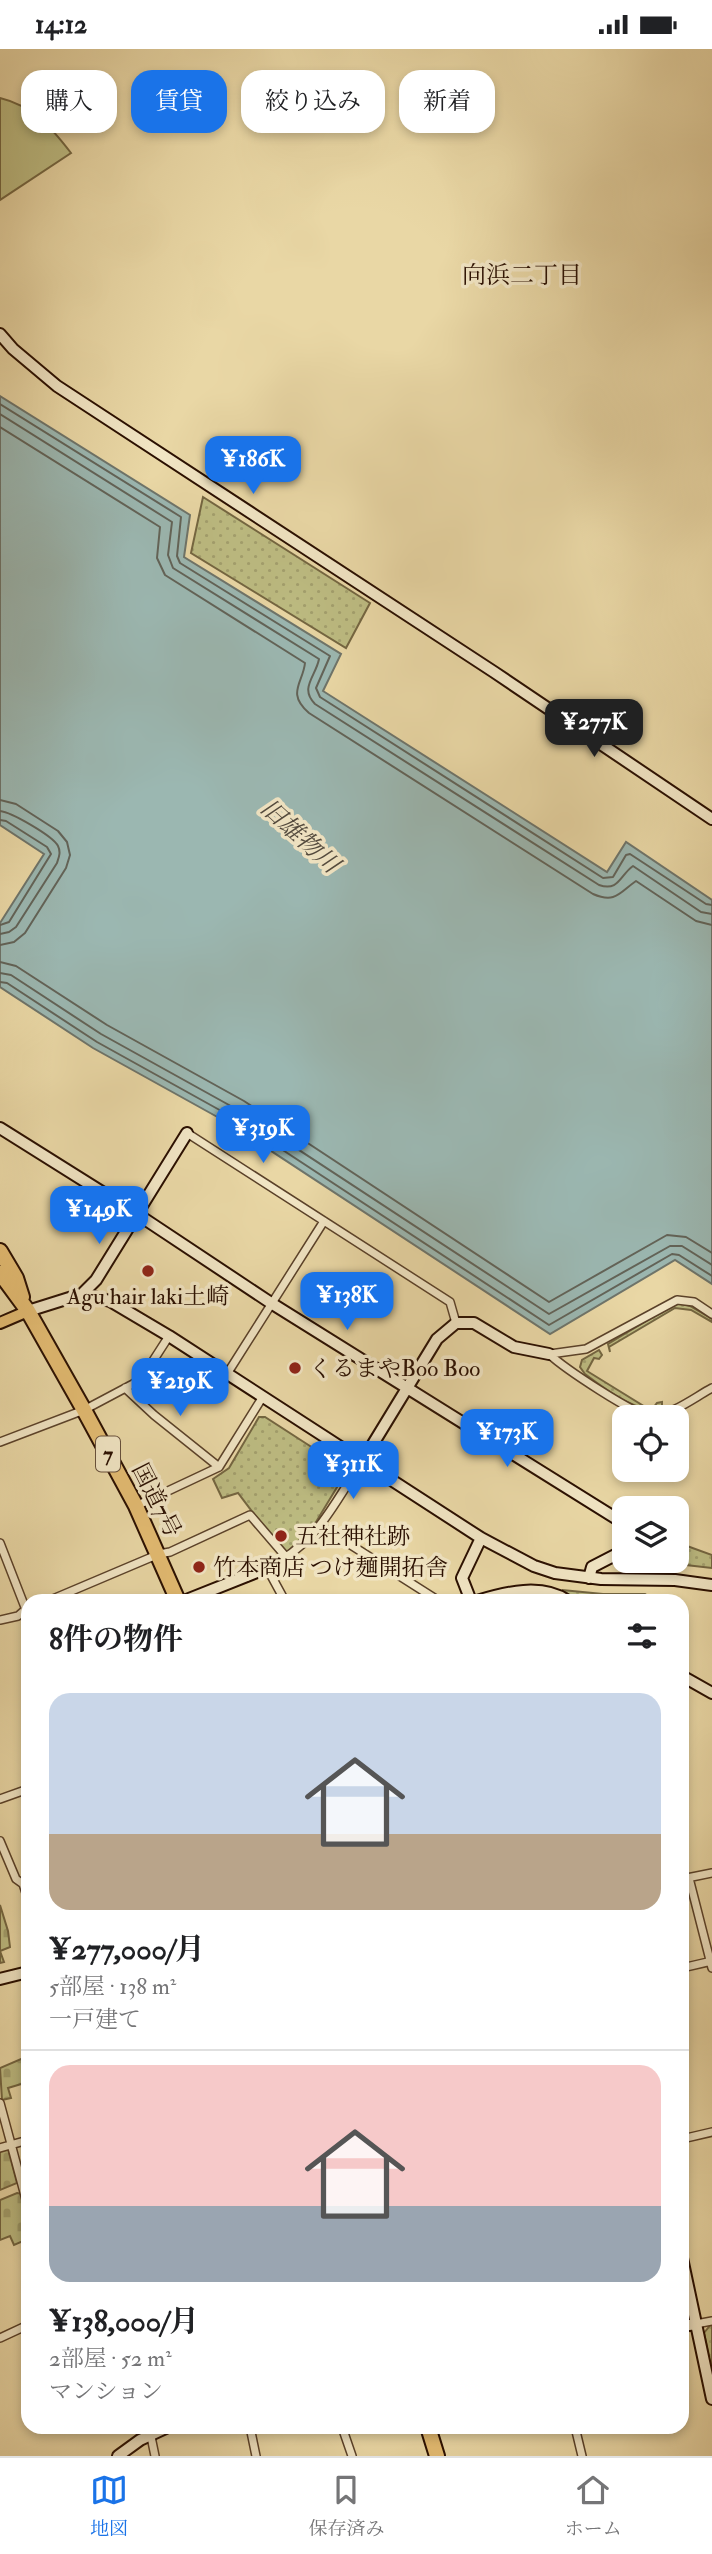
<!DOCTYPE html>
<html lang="ja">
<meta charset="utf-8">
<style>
:root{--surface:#fff;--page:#f2f2f2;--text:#202124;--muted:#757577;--line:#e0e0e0;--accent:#1a73e8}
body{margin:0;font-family:"IM FELL Double Pica","Noto Serif JP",serif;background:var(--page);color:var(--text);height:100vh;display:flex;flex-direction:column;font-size:26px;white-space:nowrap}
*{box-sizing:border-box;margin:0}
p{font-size:23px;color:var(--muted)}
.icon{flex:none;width:38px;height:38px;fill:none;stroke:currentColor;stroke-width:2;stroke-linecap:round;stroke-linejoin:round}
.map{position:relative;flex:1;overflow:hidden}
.panel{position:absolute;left:21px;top:1545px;width:668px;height:840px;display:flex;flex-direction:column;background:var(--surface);border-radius:21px;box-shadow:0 4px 10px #0003}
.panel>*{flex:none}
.guide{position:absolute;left:21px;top:21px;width:670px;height:63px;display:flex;gap:14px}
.fabs{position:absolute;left:612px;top:1356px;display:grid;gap:14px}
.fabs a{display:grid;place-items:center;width:77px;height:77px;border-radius:14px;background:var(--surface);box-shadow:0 4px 10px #0003;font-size:35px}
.price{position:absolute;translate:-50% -60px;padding:0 16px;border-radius:14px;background:var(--accent);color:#fff;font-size:23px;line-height:46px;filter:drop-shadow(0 2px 4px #0008)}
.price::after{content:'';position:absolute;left:50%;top:42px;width:21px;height:16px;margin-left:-10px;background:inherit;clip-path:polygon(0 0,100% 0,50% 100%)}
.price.current{background:#222;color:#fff}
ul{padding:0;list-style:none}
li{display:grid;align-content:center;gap:14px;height:371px;padding:0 28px}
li+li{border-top:2px solid var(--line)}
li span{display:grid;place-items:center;height:217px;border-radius:21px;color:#555}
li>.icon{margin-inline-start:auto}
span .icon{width:126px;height:126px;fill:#fffc;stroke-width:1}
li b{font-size:30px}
h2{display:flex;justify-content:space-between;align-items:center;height:84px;padding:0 28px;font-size:30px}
.pill{padding:0 24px;border-radius:21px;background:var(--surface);box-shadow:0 4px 10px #0003;font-size:24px;line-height:63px}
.pill.current{background:var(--accent);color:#fff}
.status{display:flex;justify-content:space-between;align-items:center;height:49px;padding:0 35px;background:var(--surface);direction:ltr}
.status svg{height:19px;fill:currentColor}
.dock{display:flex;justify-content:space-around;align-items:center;height:98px;border-top:2px solid var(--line);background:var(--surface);font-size:19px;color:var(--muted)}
.dock a{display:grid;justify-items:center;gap:4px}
.dock .current{color:var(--accent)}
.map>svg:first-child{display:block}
.green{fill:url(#green-dots);stroke:#746641;stroke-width:2}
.cemetery{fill:url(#cemetery-stones);stroke:#746641;stroke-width:2}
.pitch{fill:#bdbc82;stroke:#746641;stroke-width:2}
.water{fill:#9bb7b1;stroke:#6e746a;stroke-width:2}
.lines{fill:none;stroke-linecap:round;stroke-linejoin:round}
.shore{stroke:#626358;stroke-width:2}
.street-casing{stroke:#5a4129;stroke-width:10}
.secondary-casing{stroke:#2a0f00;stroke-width:14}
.primary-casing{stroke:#2a0f00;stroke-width:14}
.highway-casing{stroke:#2a0f00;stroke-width:18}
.street{stroke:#f1e5c4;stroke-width:7}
.secondary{stroke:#f1e5c4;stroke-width:10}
.primary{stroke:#e4bc72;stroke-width:10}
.highway{stroke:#e4bc72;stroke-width:14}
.poi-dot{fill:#8f2418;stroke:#f1e5c4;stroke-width:2.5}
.labels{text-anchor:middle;stroke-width:7;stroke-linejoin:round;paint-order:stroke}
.shield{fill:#f1e5c4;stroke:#664f3b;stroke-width:2}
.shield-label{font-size:21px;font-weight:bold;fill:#2a0f00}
.poi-label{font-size:23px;fill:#2a0f00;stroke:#f1e5c4;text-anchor:start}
.street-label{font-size:23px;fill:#2a0f00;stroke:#f1e5c4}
.neighbourhood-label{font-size:24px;fill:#2a0f00;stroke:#f1e5c4}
.water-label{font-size:24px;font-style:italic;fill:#524a3e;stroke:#f1e5c4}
</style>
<div class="status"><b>14:12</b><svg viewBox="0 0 49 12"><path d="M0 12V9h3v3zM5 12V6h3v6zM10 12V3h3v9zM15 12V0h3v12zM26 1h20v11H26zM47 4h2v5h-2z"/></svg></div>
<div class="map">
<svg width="712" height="2407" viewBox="0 0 712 2407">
<defs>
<pattern id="green-dots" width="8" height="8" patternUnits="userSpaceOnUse" patternTransform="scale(1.75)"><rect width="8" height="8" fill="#bdbc82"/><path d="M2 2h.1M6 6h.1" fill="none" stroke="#a3a06e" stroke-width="1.8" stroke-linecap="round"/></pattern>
<pattern id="cemetery-stones" width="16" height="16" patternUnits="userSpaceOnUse" patternTransform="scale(1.75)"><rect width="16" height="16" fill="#bdbc82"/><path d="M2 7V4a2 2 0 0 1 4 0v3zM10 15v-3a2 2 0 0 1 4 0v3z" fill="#a3a06e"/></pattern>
</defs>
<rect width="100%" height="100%" fill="#e9d7a5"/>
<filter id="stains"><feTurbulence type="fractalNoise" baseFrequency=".00286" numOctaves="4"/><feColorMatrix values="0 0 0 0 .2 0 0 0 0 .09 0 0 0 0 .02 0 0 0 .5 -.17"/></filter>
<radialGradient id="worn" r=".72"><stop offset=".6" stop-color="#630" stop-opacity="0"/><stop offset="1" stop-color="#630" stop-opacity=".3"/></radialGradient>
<path class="green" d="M 203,448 L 370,554 L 346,599 L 191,504 Z
M 679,1254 L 690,1257 L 712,1270 L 712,1273 L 691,1261 L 675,1259 L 609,1298 L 610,1303 L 608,1295 L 666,1260 Z
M 599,1301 L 602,1306 L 599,1310 L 594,1309 L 587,1322 L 647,1359 L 653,1359 L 657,1354 L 662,1353 L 662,1360 C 642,1368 602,1338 585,1325 L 580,1318 L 582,1311 Z
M 259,1368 L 265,1368 L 344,1419 L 345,1425 L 316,1473 L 287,1504 L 263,1477 L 238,1444 L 222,1449 L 213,1430 L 229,1419 Z
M 687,1497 L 712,1506 L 712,1519 L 677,1515 L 675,1512 L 677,1512 L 677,1503 Z
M 562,1541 L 603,1545 L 645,1545 L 651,1549 L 651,1552 L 579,1552 Z
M 712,2274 L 712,2323 L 704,2284 Z"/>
<path class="cemetery" d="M 0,1856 L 8,1882 L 10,1898 L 0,1902 L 4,1913 L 0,1914 Z
M 28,2007 L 28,2033 L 8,2039 L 11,2049 L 2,2051 L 0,2019 Z
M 8,2100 L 17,2134 L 0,2141 L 0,2102 Z
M 17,2144 L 22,2145 L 28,2190 L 14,2196 L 10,2187 L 0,2191 L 0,2151 Z"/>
<path class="pitch" d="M 0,49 C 33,57 51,78 71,104 L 0,151 Z"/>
<path class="water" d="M 0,347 L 190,466 L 184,508 L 341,605 L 323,642 L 607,823 L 626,793 L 712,851 L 712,1235 L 675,1211 L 550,1285 L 230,1075 L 93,999 L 0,938 L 0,874 L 44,805 L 0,776 Z"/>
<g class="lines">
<path class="shore" d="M 0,355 L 181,468 L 177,507 L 180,514 L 330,607 L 316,639 L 320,648 L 603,829 L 613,828 L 626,806 L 630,805 L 706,855 L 712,856
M 0,365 L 172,473 L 168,506 L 173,519 L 319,610 C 316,627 299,639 315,655 L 599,836 C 619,843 620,826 633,817 L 701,863 L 712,865
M 0,378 L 160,478 L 157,509 L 165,526 L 305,614 C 303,634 286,644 309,664 L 593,845 C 616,855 620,843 636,832 L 696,872 L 712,876
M 0,751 L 16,755 L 58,782 L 67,793 L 70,806 L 66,819 L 25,884 L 14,893 L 0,896
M 0,762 C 11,763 53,787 58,797 C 61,803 59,808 57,814 L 16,878 L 9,883 L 0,885
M 0,771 L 6,772 L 47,798 L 51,805 L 9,873 L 0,876
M 0,913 L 16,917 L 107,976 L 244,1052 L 549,1253 L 667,1186 L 686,1188 L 712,1204
M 0,924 L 11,926 L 101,985 L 238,1061 L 549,1265 L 670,1197 L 682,1197 L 712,1216
M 0,933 L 7,934 L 97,993 L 234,1069 L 549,1276 L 672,1205 L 679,1206 L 712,1227"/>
<defs>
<path id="street" d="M 187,1084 L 450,1253 L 456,1274
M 549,1305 C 563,1318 636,1368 652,1367 C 672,1366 695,1348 712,1339
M 550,1305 L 586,1300 L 677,1251 L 694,1253 L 712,1265
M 227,1325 L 324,1172
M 125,1339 L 154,1366 L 219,1418
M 0,1393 L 84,1361 L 133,1335 L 142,1329 L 169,1287
M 136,1457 L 219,1418 L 262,1349
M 321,1477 L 439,1552
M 0,1494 L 28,1566
M 48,1552 L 159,1505 L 170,1503 L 250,1466 L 287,1509
M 285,1552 L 267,1519 C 319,1493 331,1458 362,1413
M 0,1571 L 18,1567 L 27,1559
M 0,1750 L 28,1740
M 0,1792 L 16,1830 L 23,1835 L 28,1850
M 689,1829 L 712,1919
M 682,1830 L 712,1824
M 682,1919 L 712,1912
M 0,2054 L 28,2158
M 682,2090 L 712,2083
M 0,2099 L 28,2091
M 696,2275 L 712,2272
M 0,2289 L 28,2276
M 149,2378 L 155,2407
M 250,2378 L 256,2407
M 342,2378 L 352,2407
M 575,2378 L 582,2407"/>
<path id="secondary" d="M 0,285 L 13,300 L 57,337 L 494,623 L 712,770
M 0,1079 L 137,1165 L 271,1254 L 625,1475
M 82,1245 L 96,1231 L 187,1084
M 28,1262 L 82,1245 L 110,1252 L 169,1287 L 481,1489 L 534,1517 L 555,1524 L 601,1530 L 675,1531 L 712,1536
M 362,1413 L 437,1290 L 456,1274 L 474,1274 L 514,1298 L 549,1305
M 589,1529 L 592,1518 L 625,1501
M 184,1552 L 267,1519
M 471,1552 L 462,1529 L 481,1489
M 477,1552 C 506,1543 542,1534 568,1552
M 682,1627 L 712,1644
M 0,1930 L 28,1923
M 682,2209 L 712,2350
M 682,2277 L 696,2275
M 118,2407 L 140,2391 L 168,2378"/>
<path id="primary" d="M 0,1274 L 28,1262"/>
<path id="highway" d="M 0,1202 L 16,1229 L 22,1248
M 0,1224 L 28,1262 L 84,1361 L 136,1457 L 178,1552
M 428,2378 L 437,2407"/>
</defs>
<use href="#street" class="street-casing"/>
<use href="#secondary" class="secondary-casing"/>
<use href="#primary" class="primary-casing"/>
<use href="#highway" class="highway-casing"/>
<use href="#street" class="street"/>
<use href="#secondary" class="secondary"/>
<use href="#primary" class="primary"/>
<use href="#highway" class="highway"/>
</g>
<g class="poi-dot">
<circle cx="148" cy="1222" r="7"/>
<circle cx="295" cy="1319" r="7"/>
<circle cx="281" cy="1487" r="7"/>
<circle cx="199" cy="1518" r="7"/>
</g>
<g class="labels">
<rect class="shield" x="96" y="1387.5" width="24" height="35" rx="5"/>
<g class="shield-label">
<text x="108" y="1412">7</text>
</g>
<g class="poi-label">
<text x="148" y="1255" text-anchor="middle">Agu hair laki土崎</text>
<text x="309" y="1327">くるまやBoo Boo</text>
<text x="295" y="1495">五社神社跡</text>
<text x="213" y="1526">竹本商店 つけ麺開拓舎</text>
</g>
<g class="street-label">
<text transform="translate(157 1451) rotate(63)" y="8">国道7号</text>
</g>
<g class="neighbourhood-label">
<text x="522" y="234">向浜二丁目</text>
</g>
<g class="water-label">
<text transform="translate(300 787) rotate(42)" y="8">旧雄物川</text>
</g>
</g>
<rect width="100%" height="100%" filter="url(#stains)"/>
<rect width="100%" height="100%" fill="url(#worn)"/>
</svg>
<div class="fabs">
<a><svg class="icon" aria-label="locate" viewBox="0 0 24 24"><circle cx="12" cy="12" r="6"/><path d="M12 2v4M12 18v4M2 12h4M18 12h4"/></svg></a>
<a><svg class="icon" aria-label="layers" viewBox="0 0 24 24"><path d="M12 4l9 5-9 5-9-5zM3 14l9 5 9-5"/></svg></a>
</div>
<b class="price" style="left:253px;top:447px">¥186K</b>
<b class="price current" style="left:594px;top:710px">¥277K</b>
<b class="price" style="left:263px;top:1116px">¥319K</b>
<b class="price" style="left:99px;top:1197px">¥149K</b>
<b class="price" style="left:347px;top:1283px">¥138K</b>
<b class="price" style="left:180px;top:1369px">¥219K</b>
<b class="price" style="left:507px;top:1420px">¥173K</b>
<b class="price" style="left:353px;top:1452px">¥311K</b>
<div class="guide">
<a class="pill">購入</a>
<a class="pill current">賃貸</a>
<a class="pill">絞り込み</a>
<a class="pill">新着</a>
</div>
<section class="panel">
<h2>8件の物件<svg class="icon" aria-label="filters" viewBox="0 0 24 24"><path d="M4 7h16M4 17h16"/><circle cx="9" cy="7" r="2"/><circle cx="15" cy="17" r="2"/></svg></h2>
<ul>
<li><span style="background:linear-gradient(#c9d6e8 65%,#b9a48a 0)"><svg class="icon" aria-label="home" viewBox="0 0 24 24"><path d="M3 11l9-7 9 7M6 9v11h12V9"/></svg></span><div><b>¥277,000/月</b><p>5部屋 · 138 m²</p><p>一戸建て</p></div></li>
<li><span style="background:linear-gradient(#f6c9c9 65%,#9aa5b1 0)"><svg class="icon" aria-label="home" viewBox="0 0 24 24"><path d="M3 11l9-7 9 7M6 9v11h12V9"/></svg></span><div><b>¥138,000/月</b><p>2部屋 · 52 m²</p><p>マンション</p></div></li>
</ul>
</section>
</div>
<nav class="dock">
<a class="current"><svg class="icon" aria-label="map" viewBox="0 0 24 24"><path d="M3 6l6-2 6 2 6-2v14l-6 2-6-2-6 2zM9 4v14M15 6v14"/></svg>地図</a>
<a><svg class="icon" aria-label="saved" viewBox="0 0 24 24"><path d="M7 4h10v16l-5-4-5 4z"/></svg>保存済み</a>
<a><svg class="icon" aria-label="home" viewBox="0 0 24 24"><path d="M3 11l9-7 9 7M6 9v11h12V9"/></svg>ホーム</a>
</nav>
